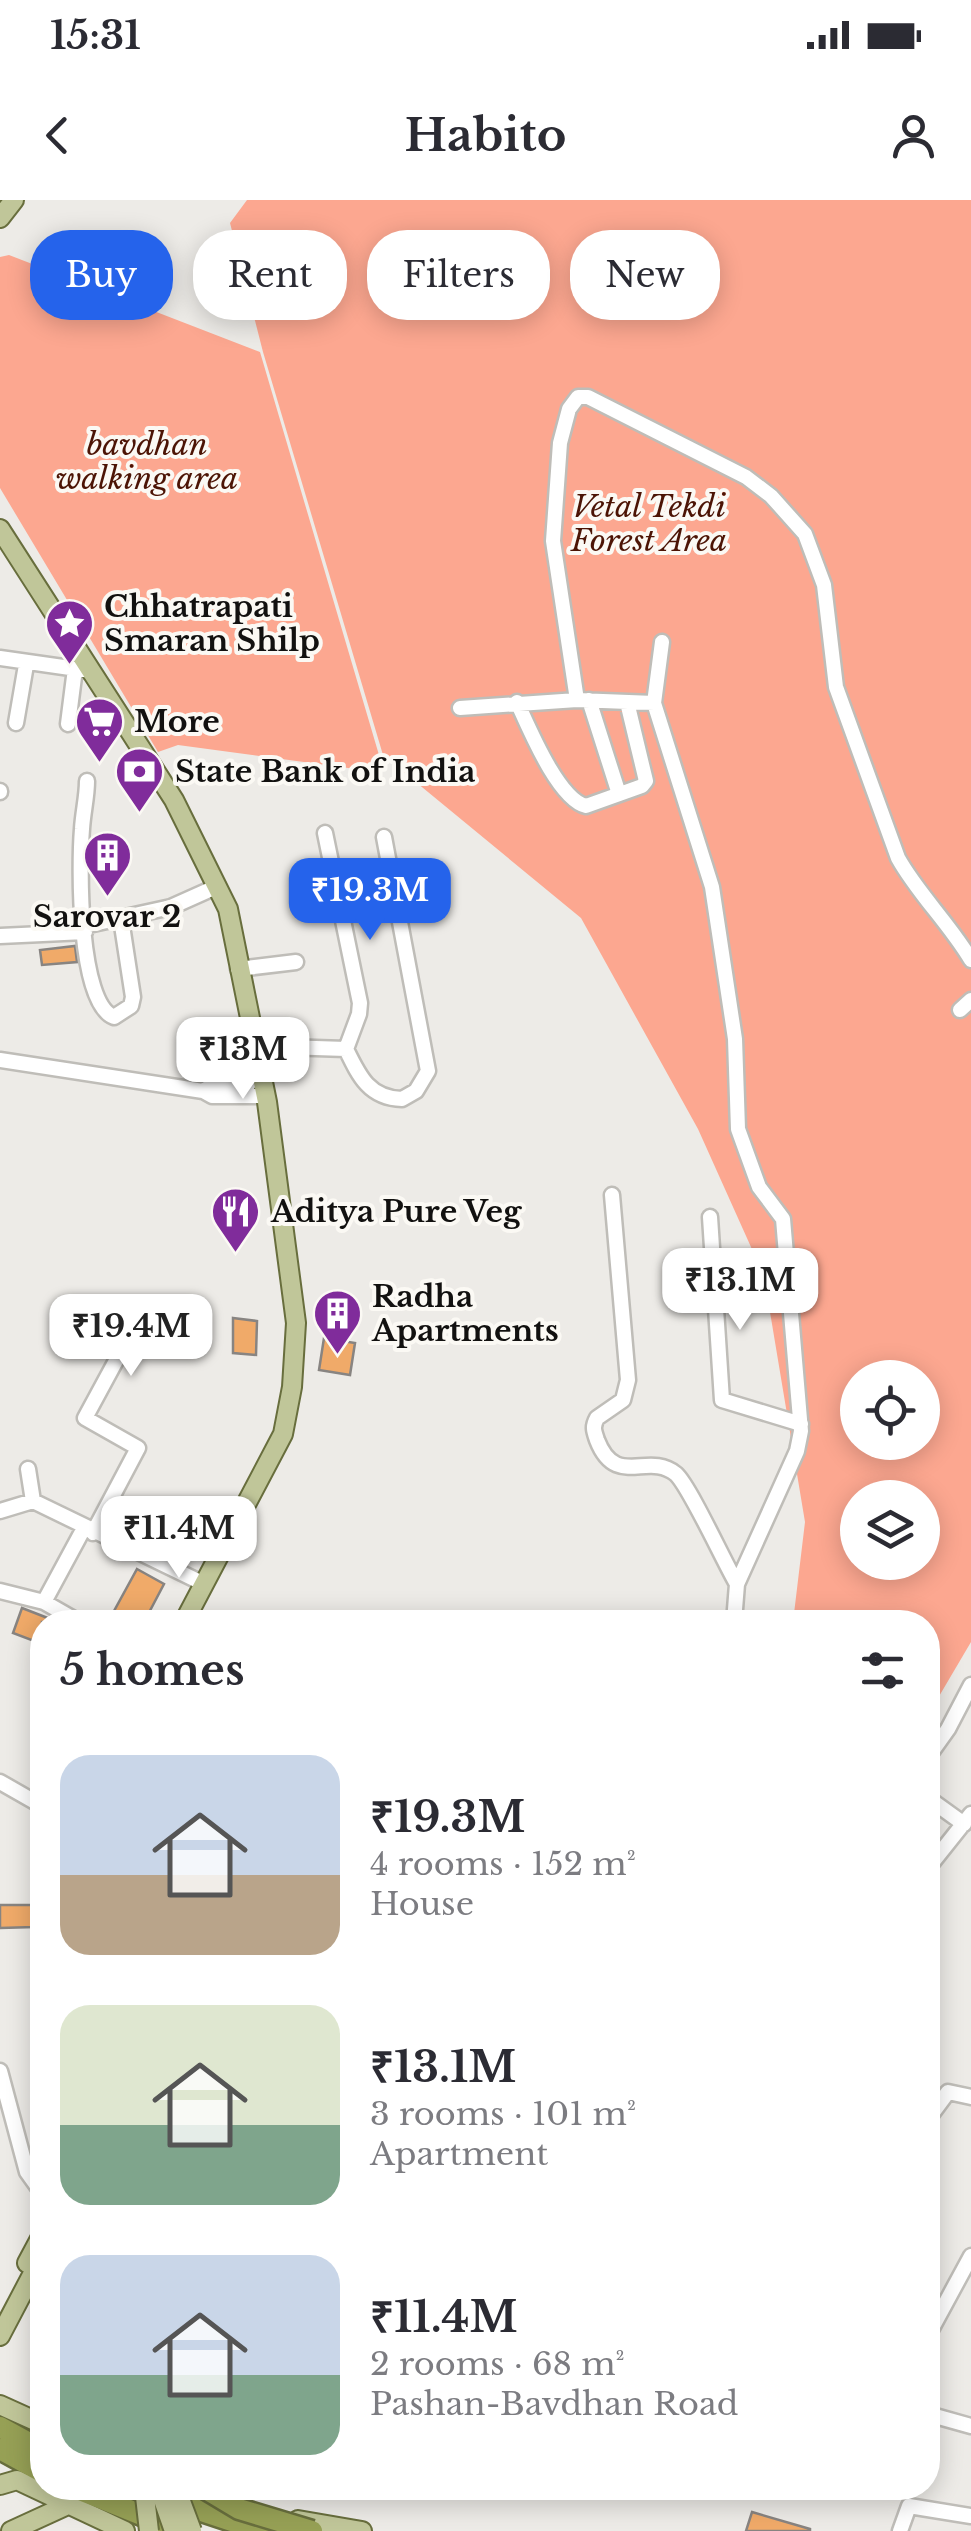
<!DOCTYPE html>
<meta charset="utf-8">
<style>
:root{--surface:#fff;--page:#f7f7f7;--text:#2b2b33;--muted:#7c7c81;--accent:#2563eb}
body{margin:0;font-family:"Libre Baskerville",serif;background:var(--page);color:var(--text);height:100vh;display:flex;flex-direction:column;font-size:38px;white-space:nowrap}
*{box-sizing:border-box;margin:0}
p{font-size:32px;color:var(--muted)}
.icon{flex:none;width:55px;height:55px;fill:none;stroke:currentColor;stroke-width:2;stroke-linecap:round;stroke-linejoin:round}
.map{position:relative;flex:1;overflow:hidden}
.panel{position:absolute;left:30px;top:1410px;width:910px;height:890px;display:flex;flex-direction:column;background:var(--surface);border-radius:40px;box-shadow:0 5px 25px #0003}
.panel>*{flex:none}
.banner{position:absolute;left:30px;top:30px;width:912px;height:90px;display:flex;gap:20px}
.buttons{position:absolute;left:840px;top:1160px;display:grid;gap:20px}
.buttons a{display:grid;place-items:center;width:100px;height:100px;border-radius:50%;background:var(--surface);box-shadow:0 5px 25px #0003;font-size:50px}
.price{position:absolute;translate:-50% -85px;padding:0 22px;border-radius:20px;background:#fff;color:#222;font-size:32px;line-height:65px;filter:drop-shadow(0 2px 5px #0008)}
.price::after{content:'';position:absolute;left:50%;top:60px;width:30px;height:22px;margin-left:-15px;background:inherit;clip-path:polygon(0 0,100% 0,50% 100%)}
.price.selected{background:var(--accent);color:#fff}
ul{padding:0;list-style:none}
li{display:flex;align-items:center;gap:30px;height:250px;padding:0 30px}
li span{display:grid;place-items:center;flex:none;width:280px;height:200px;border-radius:30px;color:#555}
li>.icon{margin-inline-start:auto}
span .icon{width:120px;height:120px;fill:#fffc;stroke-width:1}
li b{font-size:42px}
h2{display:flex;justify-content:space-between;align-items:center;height:120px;padding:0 30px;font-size:42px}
.pill{padding:0 35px;border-radius:40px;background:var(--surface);box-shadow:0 5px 25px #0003;font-size:35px;line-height:90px}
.pill.selected{background:var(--accent);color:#fff}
.status{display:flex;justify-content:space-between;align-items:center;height:70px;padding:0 50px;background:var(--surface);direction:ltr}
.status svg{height:28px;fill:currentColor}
header{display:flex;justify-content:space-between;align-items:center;height:130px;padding:0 30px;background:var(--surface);font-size:45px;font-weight:700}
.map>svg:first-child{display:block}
.green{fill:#fca790;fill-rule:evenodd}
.building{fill:#f0aa69;stroke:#888481;stroke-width:2.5}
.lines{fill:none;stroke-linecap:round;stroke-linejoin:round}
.minor-casing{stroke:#bfbdb8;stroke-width:19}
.major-casing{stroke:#686e3d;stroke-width:22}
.highway-casing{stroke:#686e3d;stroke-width:25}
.minor{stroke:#fff;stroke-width:14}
.major{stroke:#c0c699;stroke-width:18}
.highway{stroke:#96a055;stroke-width:20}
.major-bridge-casing{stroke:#686e3d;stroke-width:22;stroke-linecap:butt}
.highway-bridge-casing{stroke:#686e3d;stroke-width:25;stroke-linecap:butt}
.major-bridge{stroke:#c0c699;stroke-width:18}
.highway-bridge{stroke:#96a055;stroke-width:20}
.labels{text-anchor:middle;stroke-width:8;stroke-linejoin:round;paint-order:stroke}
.park-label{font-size:30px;font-style:italic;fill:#4c1405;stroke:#fbf9f4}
.poi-label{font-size:30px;font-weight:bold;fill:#121110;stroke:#fbf9f4;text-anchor:start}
</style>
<div class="status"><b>15:31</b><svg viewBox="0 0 49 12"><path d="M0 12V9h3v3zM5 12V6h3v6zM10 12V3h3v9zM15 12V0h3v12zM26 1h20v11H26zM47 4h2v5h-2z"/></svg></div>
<header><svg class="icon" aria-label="back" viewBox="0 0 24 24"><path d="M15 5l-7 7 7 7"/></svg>Habito<svg class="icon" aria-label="person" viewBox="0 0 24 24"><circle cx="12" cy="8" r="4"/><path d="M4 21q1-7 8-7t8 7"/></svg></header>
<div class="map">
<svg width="971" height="2331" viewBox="0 0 971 2331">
<rect width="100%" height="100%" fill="#edebe7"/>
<path class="green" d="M 247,0 L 971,0 L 971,1442 L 928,1515 L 928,1422 L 793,1422 L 805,1322 L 764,1076 L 698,929 L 581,718 L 383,555 L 263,152 L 230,23 ZM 858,1178 L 922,1178 L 922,1242 L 858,1242 ZM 858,1298 L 922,1298 L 922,1362 L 858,1362 Z
M 9,55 L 260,152 L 379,555 L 363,570 L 178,545 L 158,552 L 0,288 L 0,57 Z"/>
<path class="building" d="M 75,746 L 77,762 L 42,765 L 40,750 Z
M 233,1118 L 257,1121 L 256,1155 L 233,1153 Z
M 324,1138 L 355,1143 L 350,1175 L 319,1170 Z
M 137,1369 L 164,1384 L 144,1422 L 108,1422 Z
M 22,1408 L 58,1422 L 42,1422 L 42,1444 L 13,1433 Z
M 0,1705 L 33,1705 L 34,1727 L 0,1728 Z
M 752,2312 L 810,2329 L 810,2331 L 746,2331 Z"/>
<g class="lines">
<defs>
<path id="minor" d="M 662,442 L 654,503 L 712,687 L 735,839 L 738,929 L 759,987 L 783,1019 L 801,1231 L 797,1251 L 737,1384 L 734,1422
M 0,458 L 91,471
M 589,500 L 619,594
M 517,502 C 529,528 558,599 586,606 L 642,586 L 646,581 L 627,502
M 654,503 L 577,500 L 553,341 L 560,243 L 569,209 L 578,197 L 588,197 L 746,277 L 771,296 L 805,334 L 824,385 L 836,487 L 898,658 C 918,694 949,723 971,760
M 460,508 L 577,500
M 16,523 L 26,465
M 68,524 L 75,469
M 87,581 C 87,597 83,612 82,629 C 79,665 78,804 114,817 L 131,806 L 133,797 L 121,719
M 0,592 L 0,591
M 325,633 L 360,803 L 359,814 L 346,849 C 359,876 369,898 402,899 L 416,891 L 428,871 L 384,637
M 84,726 L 171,707 L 218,686
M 0,736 L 85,732
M 238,769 L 296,762
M 960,810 L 971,800
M 254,846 L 346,849
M 0,860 L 203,891 L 212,896 L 266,896
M 203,891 L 212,885 L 248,885 L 259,869
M 612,995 L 628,1180 L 623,1200 L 597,1218 C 592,1227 594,1231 597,1240 C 616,1289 648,1251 676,1274 C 690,1287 724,1362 737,1384
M 710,1017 L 722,1200 L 801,1224
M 28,1269 L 33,1301
M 0,1311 L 33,1301 L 196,1380
M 93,1333 L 138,1248 L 85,1218 L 138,1120
M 0,1391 L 44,1402 L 79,1422
M 44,1402 L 84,1328
M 928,1557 L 948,1529 L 971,1485
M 0,1582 L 42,1606
M 928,1598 L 964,1624
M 928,1668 L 971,1614
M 0,1871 L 27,1972 L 42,1993
M 928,1919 L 948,1892 L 971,1897
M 931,2130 L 971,2056
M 928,2214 L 971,2226
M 900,2331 L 909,2306 L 971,2316"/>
<path id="major" d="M 0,18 L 14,0
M 0,329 L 174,600 L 228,709 L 267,902 L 296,1123 L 292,1187 L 283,1234 L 184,1422
M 27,2063 L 42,2035
M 0,2136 L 42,2056
M 0,2205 L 42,2224
M 0,2285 L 17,2280 L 125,2331
M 298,2320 L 362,2331
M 11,2331 L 72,2303"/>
<path id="highway" d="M 0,2227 L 42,2250
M 0,2249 L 42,2272
M 75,2288 L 181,2331
M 132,2288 L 262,2331"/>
</defs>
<use href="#minor" class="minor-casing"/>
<use href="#major" class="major-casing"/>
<use href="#highway" class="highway-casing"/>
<use href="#minor" class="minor"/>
<use href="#major" class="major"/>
<use href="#highway" class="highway"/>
<defs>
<path id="major-bridge" d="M 144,2288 L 149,2331
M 159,2288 L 174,2331
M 176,2288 L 192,2331"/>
<path id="highway-bridge" d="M 204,2288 L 239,2309 L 312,2331"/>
</defs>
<use href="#major-bridge" class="major-bridge-casing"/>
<use href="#highway-bridge" class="highway-bridge-casing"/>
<use href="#major-bridge" class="major-bridge"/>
<use href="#highway-bridge" class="highway-bridge"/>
</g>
<defs>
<symbol id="sight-pin" viewBox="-11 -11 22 30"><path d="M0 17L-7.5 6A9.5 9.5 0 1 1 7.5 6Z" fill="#802c9b" stroke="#fbf9f4"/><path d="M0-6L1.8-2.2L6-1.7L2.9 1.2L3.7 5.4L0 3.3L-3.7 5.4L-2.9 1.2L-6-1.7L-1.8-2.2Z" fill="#fff"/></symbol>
<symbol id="supermarket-pin" viewBox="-11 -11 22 30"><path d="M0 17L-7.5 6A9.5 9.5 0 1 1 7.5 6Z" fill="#802c9b" stroke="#fbf9f4"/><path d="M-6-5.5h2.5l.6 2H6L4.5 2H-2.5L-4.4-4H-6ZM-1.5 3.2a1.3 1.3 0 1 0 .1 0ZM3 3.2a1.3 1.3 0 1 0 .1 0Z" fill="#fff"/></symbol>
<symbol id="bank-pin" viewBox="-11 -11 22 30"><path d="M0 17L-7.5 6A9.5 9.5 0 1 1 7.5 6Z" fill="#802c9b" stroke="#fbf9f4"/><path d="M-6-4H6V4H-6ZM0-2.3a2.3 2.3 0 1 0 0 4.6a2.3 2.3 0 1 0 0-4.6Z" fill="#fff"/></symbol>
<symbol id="building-pin" viewBox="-11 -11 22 30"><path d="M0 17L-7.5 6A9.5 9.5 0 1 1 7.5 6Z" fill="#802c9b" stroke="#fbf9f4"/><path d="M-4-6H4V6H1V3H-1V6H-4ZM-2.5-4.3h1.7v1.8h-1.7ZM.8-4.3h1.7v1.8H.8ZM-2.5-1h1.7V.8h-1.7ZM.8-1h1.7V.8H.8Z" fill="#fff"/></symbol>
<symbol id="restaurant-pin" viewBox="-11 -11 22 30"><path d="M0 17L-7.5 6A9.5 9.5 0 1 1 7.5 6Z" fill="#802c9b" stroke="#fbf9f4"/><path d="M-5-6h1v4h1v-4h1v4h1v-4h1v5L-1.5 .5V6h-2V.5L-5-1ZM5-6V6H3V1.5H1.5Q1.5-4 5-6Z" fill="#fff"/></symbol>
</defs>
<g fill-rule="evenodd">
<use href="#sight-pin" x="42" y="396" width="55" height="75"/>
<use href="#supermarket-pin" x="72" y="494" width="55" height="75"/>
<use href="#bank-pin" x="112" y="544" width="55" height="75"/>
<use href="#building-pin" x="80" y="628" width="55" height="75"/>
<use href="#restaurant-pin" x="208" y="984" width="55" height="75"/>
<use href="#building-pin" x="310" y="1086" width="55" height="75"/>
</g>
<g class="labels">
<g class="park-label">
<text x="147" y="255">bavdhan<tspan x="147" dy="34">walking area</tspan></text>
<text x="649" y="317">Vetal Tekdi<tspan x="649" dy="34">Forest Area</tspan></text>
</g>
<g class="poi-label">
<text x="104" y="417">Chhatrapati<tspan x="104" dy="34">Smaran Shilp</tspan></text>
<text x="134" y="532">More</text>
<text x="175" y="582">State Bank of India</text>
<text x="107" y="727" text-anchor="middle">Sarovar 2</text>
<text x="271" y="1022">Aditya Pure Veg</text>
<text x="372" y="1107">Radha<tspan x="372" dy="34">Apartments</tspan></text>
</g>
</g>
</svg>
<div class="buttons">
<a><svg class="icon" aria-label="locate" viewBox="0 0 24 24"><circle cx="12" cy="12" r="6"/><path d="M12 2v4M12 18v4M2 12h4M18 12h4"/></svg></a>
<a><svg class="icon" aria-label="layers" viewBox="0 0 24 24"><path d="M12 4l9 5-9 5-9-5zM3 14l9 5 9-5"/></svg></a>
</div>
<b class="price selected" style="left:370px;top:743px">₹19.3M</b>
<b class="price" style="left:243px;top:902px">₹13M</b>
<b class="price" style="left:740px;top:1133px">₹13.1M</b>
<b class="price" style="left:131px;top:1179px">₹19.4M</b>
<b class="price" style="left:179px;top:1381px">₹11.4M</b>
<div class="banner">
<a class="pill selected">Buy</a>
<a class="pill">Rent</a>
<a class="pill">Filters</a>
<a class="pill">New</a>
</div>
<section class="panel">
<h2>5 homes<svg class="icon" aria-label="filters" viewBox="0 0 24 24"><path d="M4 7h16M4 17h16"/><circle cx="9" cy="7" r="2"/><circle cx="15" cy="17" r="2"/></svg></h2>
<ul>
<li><span style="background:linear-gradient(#c9d6e8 60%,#b9a48a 0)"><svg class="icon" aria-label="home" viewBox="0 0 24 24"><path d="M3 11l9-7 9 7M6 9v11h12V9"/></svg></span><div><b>₹19.3M</b><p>4 rooms · 152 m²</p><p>House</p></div></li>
<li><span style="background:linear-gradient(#dfe7d0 60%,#7fa58c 0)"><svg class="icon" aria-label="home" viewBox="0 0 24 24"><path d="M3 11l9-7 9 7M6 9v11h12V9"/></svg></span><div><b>₹13.1M</b><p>3 rooms · 101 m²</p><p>Apartment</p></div></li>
<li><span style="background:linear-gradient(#c9d6e8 60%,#7fa58c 0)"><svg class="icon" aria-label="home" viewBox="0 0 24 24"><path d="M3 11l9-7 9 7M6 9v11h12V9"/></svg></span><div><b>₹11.4M</b><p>2 rooms · 68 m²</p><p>Pashan-Bavdhan Road</p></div></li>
</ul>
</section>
</div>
